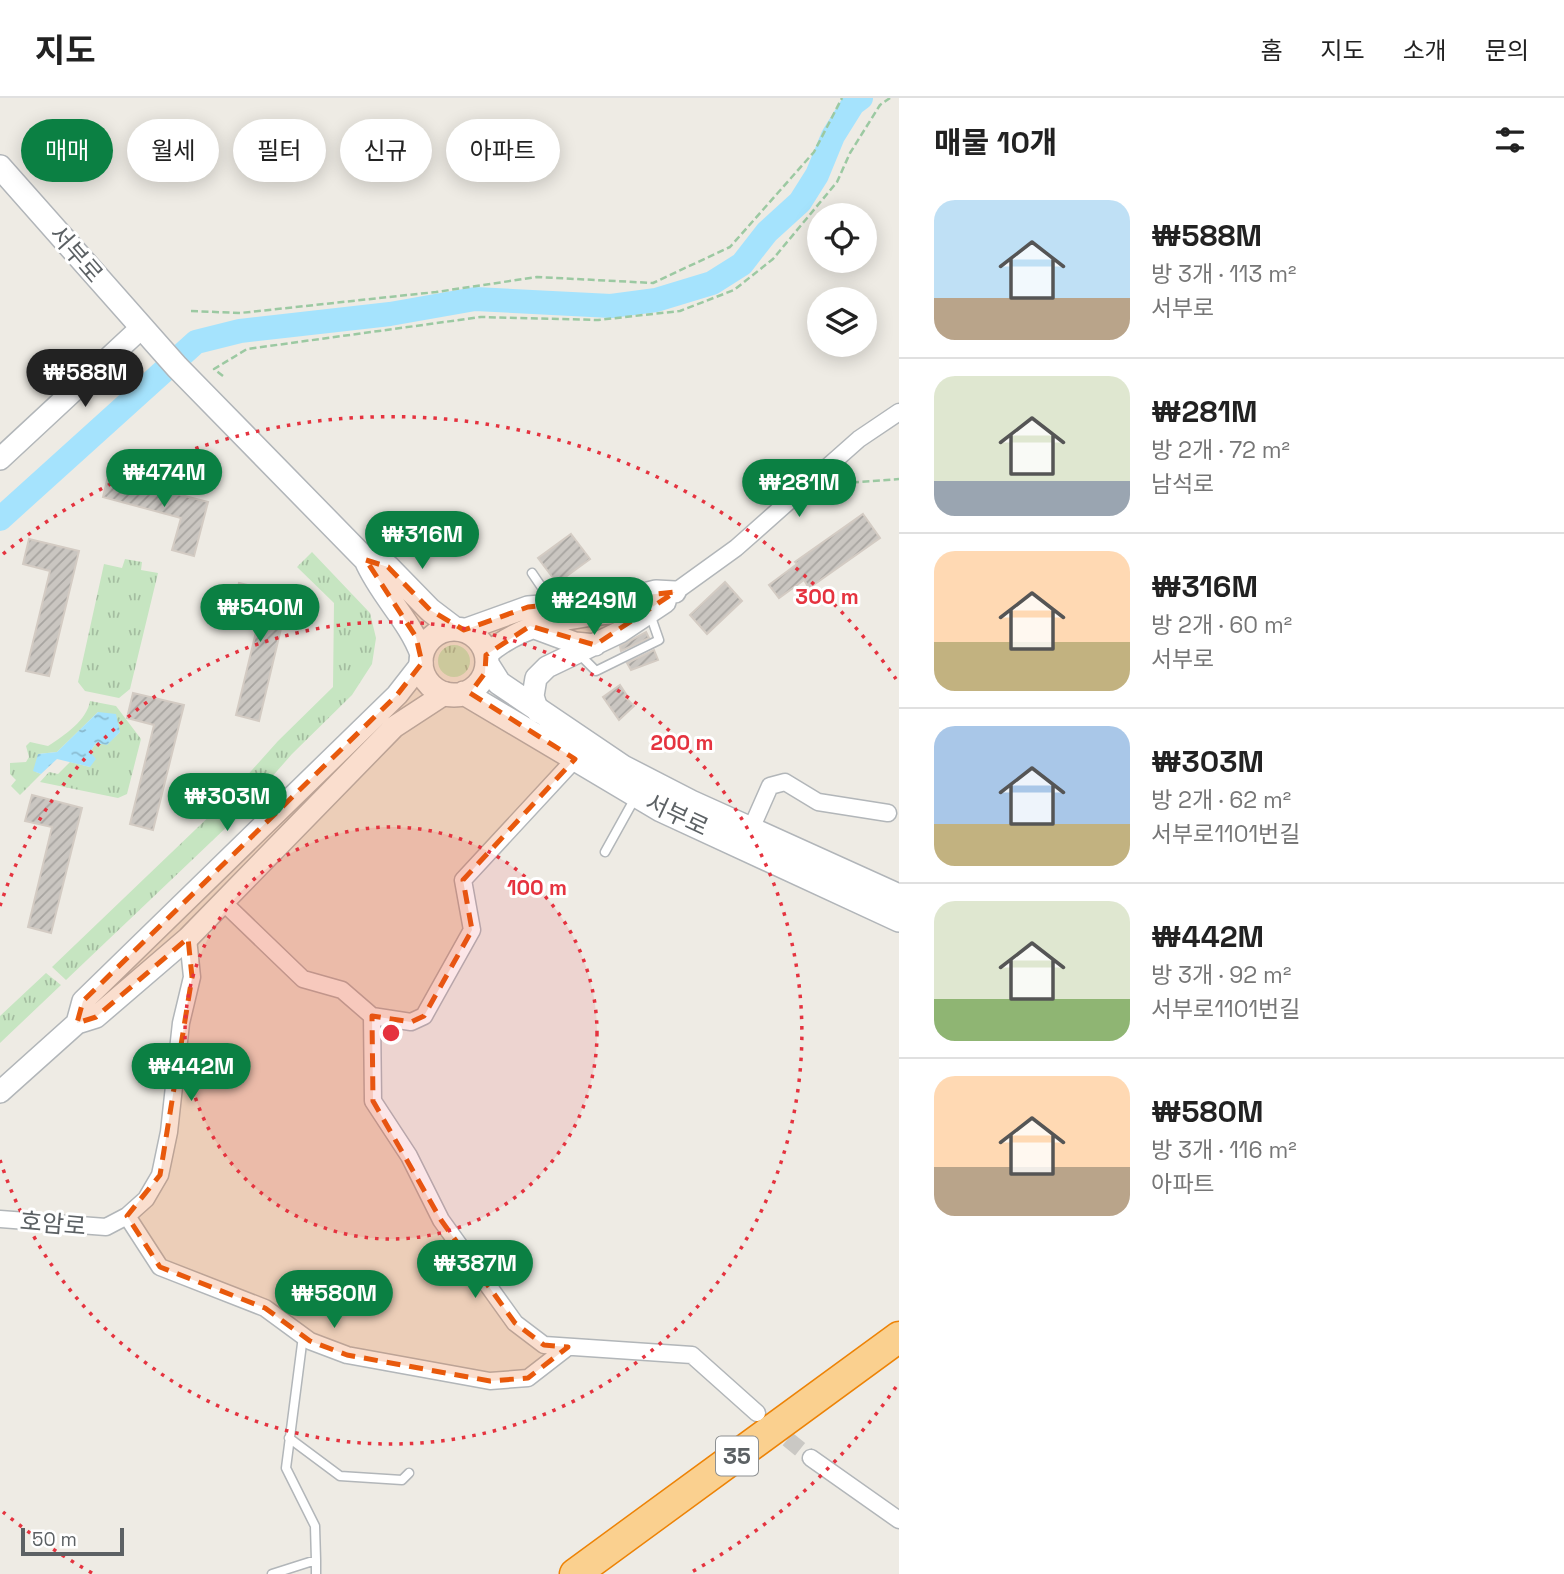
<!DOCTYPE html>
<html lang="ko">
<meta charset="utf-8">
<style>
:root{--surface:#fff;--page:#f2f2f2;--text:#222;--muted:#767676;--line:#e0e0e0;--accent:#0b8043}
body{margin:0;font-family:"Space Grotesk","Noto Sans KR",sans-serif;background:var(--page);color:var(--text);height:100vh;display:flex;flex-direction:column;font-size:26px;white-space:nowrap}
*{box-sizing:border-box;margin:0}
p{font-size:23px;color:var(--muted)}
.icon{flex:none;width:38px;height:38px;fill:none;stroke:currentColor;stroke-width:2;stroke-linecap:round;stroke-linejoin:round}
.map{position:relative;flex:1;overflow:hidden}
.drawer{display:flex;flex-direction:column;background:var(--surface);width:665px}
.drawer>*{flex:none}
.guide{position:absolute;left:21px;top:21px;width:665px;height:63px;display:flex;gap:14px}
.tools{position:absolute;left:807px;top:105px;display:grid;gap:14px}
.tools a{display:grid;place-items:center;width:70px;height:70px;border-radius:50%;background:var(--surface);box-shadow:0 4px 18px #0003;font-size:35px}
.scale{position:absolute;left:21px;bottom:18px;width:103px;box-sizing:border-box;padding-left:7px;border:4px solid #5c6164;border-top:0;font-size:19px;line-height:24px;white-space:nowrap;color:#5c6164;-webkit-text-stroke:5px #fff;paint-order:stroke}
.price{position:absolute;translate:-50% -60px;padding:0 16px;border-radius:24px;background:var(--accent);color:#fff;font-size:23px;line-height:46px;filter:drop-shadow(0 2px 4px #0008)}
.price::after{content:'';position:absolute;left:50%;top:42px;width:21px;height:16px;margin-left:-10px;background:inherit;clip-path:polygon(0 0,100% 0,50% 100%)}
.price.current{background:#222;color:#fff}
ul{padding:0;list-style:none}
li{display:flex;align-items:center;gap:21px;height:175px;padding:0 35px}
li+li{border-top:2px solid var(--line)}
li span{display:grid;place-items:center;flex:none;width:196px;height:140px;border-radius:21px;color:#555}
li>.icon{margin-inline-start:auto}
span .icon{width:84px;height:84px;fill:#fffc;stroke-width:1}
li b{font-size:30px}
h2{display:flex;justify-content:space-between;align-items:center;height:84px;padding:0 35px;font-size:30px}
.tag{padding:0 24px;border-radius:32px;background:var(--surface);box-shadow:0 4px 18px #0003;font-size:24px;line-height:63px}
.tag.current{background:var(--accent);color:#fff}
header{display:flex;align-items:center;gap:42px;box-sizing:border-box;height:98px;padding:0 35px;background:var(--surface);border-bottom:2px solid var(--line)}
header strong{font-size:33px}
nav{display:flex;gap:38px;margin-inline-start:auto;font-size:24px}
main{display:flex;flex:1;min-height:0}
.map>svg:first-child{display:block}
.grass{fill:url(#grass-tufts)}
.water{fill:url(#water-ripples)}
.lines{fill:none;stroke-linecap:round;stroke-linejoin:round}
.river{stroke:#a5e3fd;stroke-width:24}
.building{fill:url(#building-hatch);stroke:#d3cbc3;stroke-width:2}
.minor-tunnel{stroke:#cac8c4;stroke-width:16;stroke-dasharray:16 8;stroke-linecap:butt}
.service-casing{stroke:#b2b6b9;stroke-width:11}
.minor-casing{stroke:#b2b6b9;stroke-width:19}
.tertiary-casing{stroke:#b2b6b9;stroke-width:24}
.secondary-casing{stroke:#b1b5b9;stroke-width:26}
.motorway-casing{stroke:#ed8306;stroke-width:33}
.path{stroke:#9cc9a2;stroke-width:2.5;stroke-dasharray:7 3.5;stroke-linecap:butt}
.service{stroke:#fff;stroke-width:8}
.minor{stroke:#fff;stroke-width:16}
.tertiary{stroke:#fff;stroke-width:21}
.secondary{stroke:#fff;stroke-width:23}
.motorway{stroke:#fad08f;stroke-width:30}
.marked{fill:#e8590c;fill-opacity:0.2;stroke:#e8590c;stroke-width:5;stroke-dasharray:14 9;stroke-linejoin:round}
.ring{fill:none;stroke:#e5333f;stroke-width:3.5;stroke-dasharray:3.5 7}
.labels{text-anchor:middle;stroke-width:6;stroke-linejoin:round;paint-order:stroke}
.shield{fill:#fff;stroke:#8d9092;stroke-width:2}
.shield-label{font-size:23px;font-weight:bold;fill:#5c6164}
.street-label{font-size:24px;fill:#5c6164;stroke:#fff}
.centre{fill:#e5333f;stroke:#fff;stroke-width:3.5}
.ring-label{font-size:21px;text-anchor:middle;font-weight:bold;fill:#e5333f;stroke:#fff;stroke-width:6;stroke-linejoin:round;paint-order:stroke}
</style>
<header>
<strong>지도</strong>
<nav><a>홈</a><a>지도</a><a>소개</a><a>문의</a></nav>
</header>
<main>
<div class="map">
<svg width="899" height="1476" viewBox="0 0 899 1476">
<defs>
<pattern id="grass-tufts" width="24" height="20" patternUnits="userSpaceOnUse" patternTransform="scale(1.75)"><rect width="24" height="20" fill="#c6e5c1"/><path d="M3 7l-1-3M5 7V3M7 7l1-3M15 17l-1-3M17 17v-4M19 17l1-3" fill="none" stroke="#a4bda0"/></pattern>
<pattern id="water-ripples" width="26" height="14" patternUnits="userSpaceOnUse" patternTransform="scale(1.75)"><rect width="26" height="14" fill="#a5e3fd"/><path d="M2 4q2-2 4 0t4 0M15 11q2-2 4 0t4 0" fill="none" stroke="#8abbd0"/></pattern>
<pattern id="building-hatch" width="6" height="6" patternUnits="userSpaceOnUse" patternTransform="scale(1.75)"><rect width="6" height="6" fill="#cac6c1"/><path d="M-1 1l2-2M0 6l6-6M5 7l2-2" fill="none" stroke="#a7a4a0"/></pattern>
</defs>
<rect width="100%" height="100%" fill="#eeebe4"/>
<path class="grass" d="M 312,454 L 370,515 L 376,540 L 372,566 L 352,597 L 292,656 L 233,723 L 66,882 L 52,869 L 219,709 L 278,643 L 333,589 L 334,505 L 297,469 Z
M 125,461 L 142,464 L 141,472 L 158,475 L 130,591 L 119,600 L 85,593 L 78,584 L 104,466 L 122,470 Z
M438 563a16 16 0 1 1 32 0a16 16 0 1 1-32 0Z
M 90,603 L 116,608 L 141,641 L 127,696 L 118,700 L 40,684 L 49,674 L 58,676 L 70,664 L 90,669 L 90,654 L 96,645 L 107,646 L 120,634 L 98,614 L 57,654 L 38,656 L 36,674 L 41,676 L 20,697 L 11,688 L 16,682 L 10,676 L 10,665 L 26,664 L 29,659 L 26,648 L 30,644 L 48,648 C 65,637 87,622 90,603 Z
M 46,875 L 61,887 L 0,945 L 0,918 Z"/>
<path class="water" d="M 98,614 L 116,616 L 120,634 L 107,647 L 96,645 L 90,654 L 96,661 L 90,669 L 57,661 L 41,676 L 33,673 L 38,656 L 57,654 Z"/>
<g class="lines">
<path class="river" d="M 0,421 L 196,244 L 240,233 L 390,216 L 475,201 L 611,208 L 656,202 L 712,185 L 742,166 L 767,134 L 800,104 L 817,77 L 833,38 L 853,6 L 861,0"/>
</g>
<path class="building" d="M 108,378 L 208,404 L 194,458 L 172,452 L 181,420 L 103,399 Z
M 863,416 L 880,440 L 809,490 L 804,482 L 779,500 L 769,487 L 797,466 L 795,464 Z
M 571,436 L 590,461 L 557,485 L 538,460 Z
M 29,441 L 79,453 L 49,578 L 26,573 L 50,473 L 23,466 Z
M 725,484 L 742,503 L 707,536 L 690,517 Z
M 239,485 L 289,497 L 259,623 L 236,617 L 260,517 L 233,510 Z
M 646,534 L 649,540 L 621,553 L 620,548 Z
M 654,552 L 658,562 L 631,572 L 627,565 Z
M 620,587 L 626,596 L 624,598 L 634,608 L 619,622 L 603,599 Z
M 133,595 L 184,607 L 153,732 L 130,726 L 154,627 L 127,620 Z
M 32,697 L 82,710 L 51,835 L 28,829 L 52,729 L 25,723 Z"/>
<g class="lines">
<path class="minor-tunnel" d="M 769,1326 L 811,1360"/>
<defs>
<path id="service" d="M 532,475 L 551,503
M 578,555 L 596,573 L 659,542 L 650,516
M 605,754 L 635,700
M 289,1340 L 340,1378 L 402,1382 L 409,1375
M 316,1462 L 316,1476
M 272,1476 L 316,1462 L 315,1428 L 286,1370 L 303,1238"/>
<path id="minor" d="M 675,494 L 736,450 L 859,341 L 899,314
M 751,731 L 770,688 L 785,684 L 818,704 L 888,715
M 222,803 L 303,881 L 342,892 L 372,918 L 411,924 L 424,918 L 472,832 L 463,782 L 575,661
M 372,918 L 373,1003 L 409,1058 L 441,1122 L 515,1225 L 544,1247 L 692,1257 L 757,1315
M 127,1118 L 160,1169 L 265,1210 L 310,1243 L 347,1257 L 490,1283 L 528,1280 L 568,1249
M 0,1121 L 106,1129 L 127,1118 L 146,1101 L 160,1077 L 169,1034 L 181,925 L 192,879 L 188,840
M 811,1360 L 899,1422"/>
<path id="tertiary" d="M 0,361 L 141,230
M 532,529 L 575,545 L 595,547
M 464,532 L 528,509 L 620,502 L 656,493 L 675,494
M 486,557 C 524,523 569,520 617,514
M 538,614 L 533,598 L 536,580 L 547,569 L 620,534 L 665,504
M 77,925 L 83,903 L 397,597 L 422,565
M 0,994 L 77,925 L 96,919 L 188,840 L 394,629 L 446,595"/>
<path id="secondary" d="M 0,69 L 177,269 L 366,462 C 381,497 409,521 422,556
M 366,462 L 388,469 L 430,512 L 455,531
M421 564a33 33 0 1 1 66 0a33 33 0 1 1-66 0Z
M 487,566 L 499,585 L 623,669 L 691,704 L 899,798
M 464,595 L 661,712 L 899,822"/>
<path id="motorway" d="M 575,1476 L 899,1239"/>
</defs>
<use href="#service" class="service-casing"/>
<use href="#minor" class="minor-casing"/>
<use href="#tertiary" class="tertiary-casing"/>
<use href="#secondary" class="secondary-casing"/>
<use href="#motorway" class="motorway-casing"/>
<path class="path" d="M 191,213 L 240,215 L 436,194 L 537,179 L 653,185 L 730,149 L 814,54 L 842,0
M 223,278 L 214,271 L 247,251 L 481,219 L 598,222 L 680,213 L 734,192 L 773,161 L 837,84 L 850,55 L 880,7 L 890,0
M 831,386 L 899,381"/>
<use href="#service" class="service"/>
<use href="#minor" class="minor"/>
<use href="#tertiary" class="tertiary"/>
<use href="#secondary" class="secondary"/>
<use href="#motorway" class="motorway"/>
</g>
<path class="marked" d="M 366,462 L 388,469 L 430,512 L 464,532 L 528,509 L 675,494 L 595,547 L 530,528 L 486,557 L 485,575 L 470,595 L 575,661 L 463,782 L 472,832 L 424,918 L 411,924 L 372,918 L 373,1003 L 441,1122 L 515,1225 L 544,1247 L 568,1249 L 528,1280 L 490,1283 L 347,1257 L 310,1243 L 265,1210 L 160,1169 L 127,1118 L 160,1077 L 192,879 L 188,840 L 96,919 L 77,925 L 83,903 L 397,597 L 422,565 L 416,539 Z"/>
<circle cx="391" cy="935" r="206" fill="#e5333f" fill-opacity=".12"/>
<g class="ring">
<circle cx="391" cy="935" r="206"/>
<path d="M0 808A411 411 0 1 1 0 1062"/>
<path d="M896 1289A617 617 0 0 1 690 1475M92 1475A617 617 0 0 1 3 1414M3 456A617 617 0 0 1 896 581"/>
</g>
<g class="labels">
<rect class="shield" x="716" y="1338.5" width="42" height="39" rx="5"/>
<g class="shield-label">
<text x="737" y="1366">35</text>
</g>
<g class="street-label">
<text transform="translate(76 156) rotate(49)" y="8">서부로</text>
<text transform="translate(677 717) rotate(25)" y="8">서부로</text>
<text transform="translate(53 1126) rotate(5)" y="8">호암로</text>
</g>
</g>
<circle cx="391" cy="935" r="10" class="centre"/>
<g class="ring-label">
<text x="827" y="506">300 m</text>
<text x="682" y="652">200 m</text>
<text x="537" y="797">100 m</text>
</g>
</svg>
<div class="tools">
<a><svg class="icon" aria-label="locate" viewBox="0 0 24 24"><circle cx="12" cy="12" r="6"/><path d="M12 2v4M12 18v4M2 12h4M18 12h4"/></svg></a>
<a><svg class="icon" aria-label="layers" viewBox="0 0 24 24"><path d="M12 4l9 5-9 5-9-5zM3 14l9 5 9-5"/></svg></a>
</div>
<div class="scale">50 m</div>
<b class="price current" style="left:85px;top:311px">₩588M</b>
<b class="price" style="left:164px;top:411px">₩474M</b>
<b class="price" style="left:799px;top:421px">₩281M</b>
<b class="price" style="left:422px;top:473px">₩316M</b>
<b class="price" style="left:594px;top:539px">₩249M</b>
<b class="price" style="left:260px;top:546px">₩540M</b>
<b class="price" style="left:227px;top:735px">₩303M</b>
<b class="price" style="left:191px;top:1005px">₩442M</b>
<b class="price" style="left:475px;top:1202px">₩387M</b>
<b class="price" style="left:334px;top:1232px">₩580M</b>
<div class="guide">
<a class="tag current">매매</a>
<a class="tag">월세</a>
<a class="tag">필터</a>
<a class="tag">신규</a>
<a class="tag">아파트</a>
</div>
</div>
<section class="drawer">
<h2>매물 10개<svg class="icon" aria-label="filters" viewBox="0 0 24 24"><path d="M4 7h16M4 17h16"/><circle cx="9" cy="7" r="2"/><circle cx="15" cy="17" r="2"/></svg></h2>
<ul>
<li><span style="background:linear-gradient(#bfe0f5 70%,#b9a48a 0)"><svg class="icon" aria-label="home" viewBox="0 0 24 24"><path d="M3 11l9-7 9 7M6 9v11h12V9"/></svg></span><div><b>₩588M</b><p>방 3개 · 113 m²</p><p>서부로</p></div></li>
<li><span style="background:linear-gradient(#dfe7d0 75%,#9aa5b1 0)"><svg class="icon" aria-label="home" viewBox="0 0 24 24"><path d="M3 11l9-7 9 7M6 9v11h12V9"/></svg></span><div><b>₩281M</b><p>방 2개 · 72 m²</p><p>남석로</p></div></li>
<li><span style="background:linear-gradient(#ffd9b3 65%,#c2b280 0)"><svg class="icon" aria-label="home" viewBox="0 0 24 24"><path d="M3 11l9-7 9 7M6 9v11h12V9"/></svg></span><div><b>₩316M</b><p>방 2개 · 60 m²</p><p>서부로</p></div></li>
<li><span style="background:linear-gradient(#a9c7e8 70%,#c2b280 0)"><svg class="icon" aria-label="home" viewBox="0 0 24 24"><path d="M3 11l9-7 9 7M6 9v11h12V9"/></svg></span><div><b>₩303M</b><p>방 2개 · 62 m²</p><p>서부로1101번길</p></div></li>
<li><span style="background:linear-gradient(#dfe7d0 70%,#8fb573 0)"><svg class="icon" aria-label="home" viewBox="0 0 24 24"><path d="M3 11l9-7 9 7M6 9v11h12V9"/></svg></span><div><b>₩442M</b><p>방 3개 · 92 m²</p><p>서부로1101번길</p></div></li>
<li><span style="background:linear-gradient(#ffd9b3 65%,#b9a48a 0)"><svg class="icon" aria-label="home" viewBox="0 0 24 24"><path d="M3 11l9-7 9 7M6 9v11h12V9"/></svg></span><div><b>₩580M</b><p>방 3개 · 116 m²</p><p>아파트</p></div></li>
</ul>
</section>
</main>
